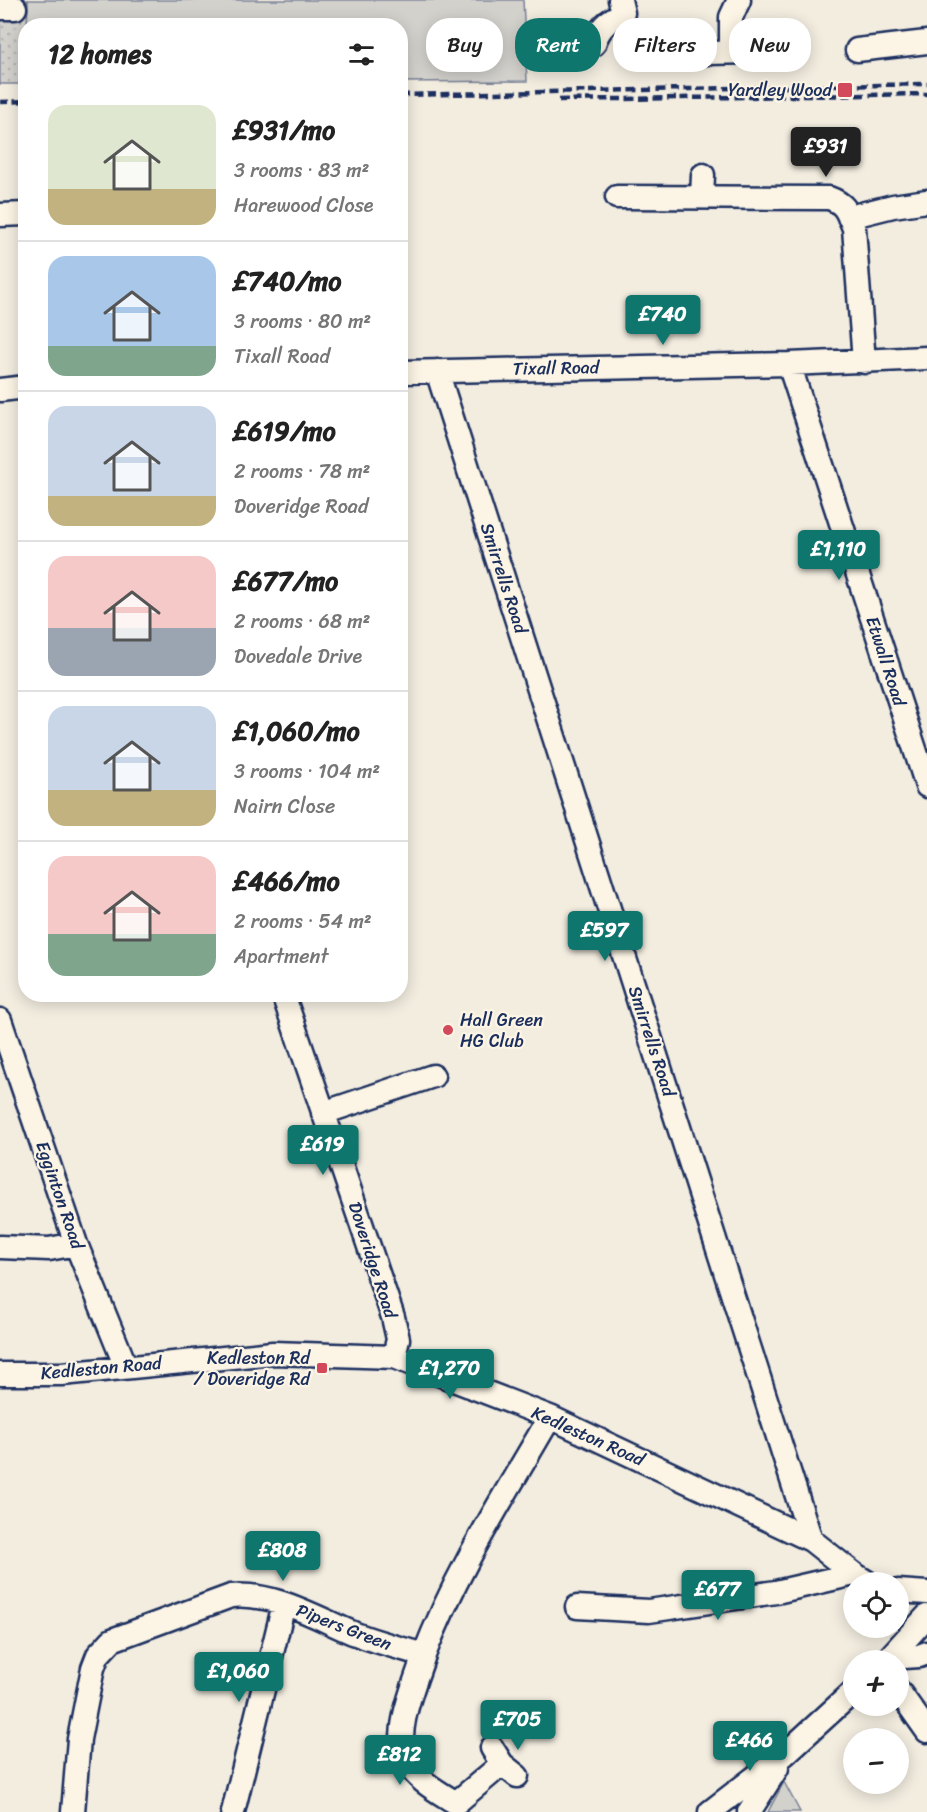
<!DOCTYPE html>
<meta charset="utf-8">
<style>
:root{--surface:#fff;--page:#f2f2f2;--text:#222;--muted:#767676;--line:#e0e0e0;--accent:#0f766e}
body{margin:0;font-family:Sriracha,sans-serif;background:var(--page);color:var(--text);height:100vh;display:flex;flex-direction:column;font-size:22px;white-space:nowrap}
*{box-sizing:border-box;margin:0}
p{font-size:20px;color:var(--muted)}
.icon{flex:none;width:33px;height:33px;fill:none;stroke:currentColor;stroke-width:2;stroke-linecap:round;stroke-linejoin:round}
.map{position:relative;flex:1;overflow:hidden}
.sheet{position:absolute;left:18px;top:18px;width:390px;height:984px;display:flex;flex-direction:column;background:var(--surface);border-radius:24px;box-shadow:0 3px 15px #0003}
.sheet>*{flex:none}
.guide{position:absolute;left:426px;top:18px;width:411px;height:54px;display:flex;gap:12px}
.fabs{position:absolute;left:843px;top:1572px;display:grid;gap:12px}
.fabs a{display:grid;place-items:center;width:66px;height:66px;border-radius:50%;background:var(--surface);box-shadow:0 3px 15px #0003;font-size:30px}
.price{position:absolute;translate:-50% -51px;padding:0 14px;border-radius:6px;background:var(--accent);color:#fff;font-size:20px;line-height:39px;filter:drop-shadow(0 2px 3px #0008)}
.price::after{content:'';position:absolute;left:50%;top:36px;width:18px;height:14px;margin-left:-9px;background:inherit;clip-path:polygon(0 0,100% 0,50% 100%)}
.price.current{background:#222;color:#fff}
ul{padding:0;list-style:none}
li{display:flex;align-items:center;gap:18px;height:150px;padding:0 30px}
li+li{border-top:2px solid var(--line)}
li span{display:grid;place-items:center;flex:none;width:168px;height:120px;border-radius:18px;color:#555}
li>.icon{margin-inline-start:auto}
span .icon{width:72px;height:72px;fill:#fffc;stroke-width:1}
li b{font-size:26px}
h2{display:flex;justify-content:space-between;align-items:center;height:72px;padding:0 30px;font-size:26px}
.pill{padding:0 21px;border-radius:24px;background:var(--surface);box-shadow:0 3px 15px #0003;font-size:21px;line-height:54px}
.pill.current{background:var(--accent);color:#fff}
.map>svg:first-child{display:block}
.green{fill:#d3d1cc;stroke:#778095;stroke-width:1.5}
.garden{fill:url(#garden-dots);stroke:#778095;stroke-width:1.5}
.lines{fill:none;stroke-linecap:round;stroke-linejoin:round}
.minor-casing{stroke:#1b2f5e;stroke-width:27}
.minor{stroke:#fcf5e5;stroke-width:22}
.rail{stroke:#1b2f5e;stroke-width:4.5;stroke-dasharray:9 4.5;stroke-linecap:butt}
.poi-dot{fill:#d1495b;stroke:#fcf5e5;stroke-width:2}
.labels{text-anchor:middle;stroke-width:4.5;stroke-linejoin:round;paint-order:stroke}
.poi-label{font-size:18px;fill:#1b2f5e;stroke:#fcf5e5;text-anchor:end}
.street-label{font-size:18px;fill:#1b2f5e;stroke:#fcf5e5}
</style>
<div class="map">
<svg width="927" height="1812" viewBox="0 0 927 1812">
<defs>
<pattern id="garden-dots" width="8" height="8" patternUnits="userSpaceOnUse" patternTransform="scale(1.5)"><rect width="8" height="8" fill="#d3d1cc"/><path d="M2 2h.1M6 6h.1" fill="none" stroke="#b5b4b2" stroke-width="1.8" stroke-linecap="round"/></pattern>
</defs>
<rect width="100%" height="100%" fill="#f3ede0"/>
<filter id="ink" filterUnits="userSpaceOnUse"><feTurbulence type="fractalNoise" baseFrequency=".0167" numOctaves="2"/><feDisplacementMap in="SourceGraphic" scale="12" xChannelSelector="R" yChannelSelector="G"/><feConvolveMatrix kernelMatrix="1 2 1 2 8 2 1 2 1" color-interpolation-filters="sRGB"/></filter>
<g filter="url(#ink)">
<path class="green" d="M 28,0 L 523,0 L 527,81 L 401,82 L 400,26 L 27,26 Z
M 784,1782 L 800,1812 L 768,1812 Z"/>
<path class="garden" d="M 0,0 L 28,0 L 27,25 L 26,26 L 25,84 L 0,84 Z"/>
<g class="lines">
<defs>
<path id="minor" d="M 0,8 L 15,8
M 594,44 C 599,27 608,21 623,13 L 620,0
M 857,50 L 927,42
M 731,52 L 731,17 L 739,0
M 706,53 L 754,52
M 617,197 L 829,198 C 846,204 847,212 854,228 L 864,362
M 702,197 L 703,175
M 0,215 L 26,214
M 849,217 L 893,206 L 927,201
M 789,364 L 927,786
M 437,371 L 811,1540
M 400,372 L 789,364 L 927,358
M 0,390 L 26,387
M 283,994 L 393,1317 L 398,1339 L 394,1357
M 0,1020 L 76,1244 L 126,1367
M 323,1113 L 433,1076
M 0,1247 L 49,1249 L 76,1244
M 0,1374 L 62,1374 L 273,1353 L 394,1357 L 550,1417 L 811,1540 L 854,1574 L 867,1582
M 898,1591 L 927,1593
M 577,1607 L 649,1611 L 776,1592 L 854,1574
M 424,1655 C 415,1683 393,1732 406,1760 C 415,1780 439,1792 456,1803 L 502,1764
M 889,1658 L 919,1656 L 927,1653
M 887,1660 L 927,1616
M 898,1690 L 927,1731
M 492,1748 L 502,1764 L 517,1776
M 73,1812 L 79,1739 L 93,1668 L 98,1655 L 112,1640 L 231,1596 C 274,1592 315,1617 353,1633 C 376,1642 400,1648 424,1655 C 456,1571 505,1495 550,1417
M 233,1812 L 284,1604
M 710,1812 L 785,1754 L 854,1691
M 749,1812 L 777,1768"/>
</defs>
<use href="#minor" class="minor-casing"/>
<use href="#minor" class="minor"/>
<path class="rail" d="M 400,95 L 927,84
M 559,100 L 927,94
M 0,102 L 26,101"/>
</g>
</g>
<g class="poi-dot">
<rect x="837" y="82" width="16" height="16" rx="3"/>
<circle cx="448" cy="1030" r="6"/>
<rect x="316" y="1362" width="12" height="12" rx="3"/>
</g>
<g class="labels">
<g class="poi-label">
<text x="832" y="96">Yardley Wood</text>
<text x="460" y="1026" text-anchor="start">Hall Green<tspan x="460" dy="21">HG Club</tspan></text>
<text x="310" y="1364">Kedleston Rd<tspan x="310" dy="21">/ Doveridge Rd</tspan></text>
</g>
<g class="street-label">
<text transform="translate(556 368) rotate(-1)" y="6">Tixall Road</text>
<text transform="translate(504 578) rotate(72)" y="6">Smirrells Road</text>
<text transform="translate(886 661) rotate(72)" y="6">Etwall Road</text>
<text transform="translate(652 1041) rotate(72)" y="6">Smirrells Road</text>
<text transform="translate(60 1195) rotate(71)" y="6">Egginton Road</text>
<text transform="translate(373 1260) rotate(72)" y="6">Doveridge Road</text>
<text transform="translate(101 1368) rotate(-5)" y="6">Kedleston Road</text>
<text transform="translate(588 1436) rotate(24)" y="6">Kedleston Road</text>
<text transform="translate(344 1627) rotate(21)" y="6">Pipers Green</text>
</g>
</g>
</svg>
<div class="fabs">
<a><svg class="icon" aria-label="locate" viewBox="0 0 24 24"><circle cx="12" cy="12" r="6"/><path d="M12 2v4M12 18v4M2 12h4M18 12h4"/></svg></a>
<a>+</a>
<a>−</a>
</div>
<b class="price current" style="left:826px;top:178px">£931</b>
<b class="price" style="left:663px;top:346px">£740</b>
<b class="price" style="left:839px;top:581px">£1,110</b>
<b class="price" style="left:605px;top:962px">£597</b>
<b class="price" style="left:323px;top:1176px">£619</b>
<b class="price" style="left:450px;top:1400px">£1,270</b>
<b class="price" style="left:283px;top:1582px">£808</b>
<b class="price" style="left:718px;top:1621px">£677</b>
<b class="price" style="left:239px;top:1703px">£1,060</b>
<b class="price" style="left:518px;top:1751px">£705</b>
<b class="price" style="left:750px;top:1772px">£466</b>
<b class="price" style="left:400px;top:1786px">£812</b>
<div class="guide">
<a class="pill">Buy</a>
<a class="pill current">Rent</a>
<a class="pill">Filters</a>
<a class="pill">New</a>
</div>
<section class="sheet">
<h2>12 homes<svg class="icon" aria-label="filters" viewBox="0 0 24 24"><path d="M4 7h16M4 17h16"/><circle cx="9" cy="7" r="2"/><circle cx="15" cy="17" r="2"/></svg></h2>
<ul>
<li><span style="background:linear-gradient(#dfe7d0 70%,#c2b280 0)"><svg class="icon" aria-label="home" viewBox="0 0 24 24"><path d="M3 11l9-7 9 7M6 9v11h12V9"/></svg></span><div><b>£931/mo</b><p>3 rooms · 83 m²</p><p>Harewood Close</p></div></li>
<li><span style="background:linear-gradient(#a9c7e8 75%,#7fa58c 0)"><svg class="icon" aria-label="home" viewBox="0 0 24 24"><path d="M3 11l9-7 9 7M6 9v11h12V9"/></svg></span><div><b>£740/mo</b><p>3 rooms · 80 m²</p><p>Tixall Road</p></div></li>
<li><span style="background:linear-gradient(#c9d6e8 75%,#c2b280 0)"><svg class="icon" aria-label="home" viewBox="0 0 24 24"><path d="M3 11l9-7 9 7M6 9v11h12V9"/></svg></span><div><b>£619/mo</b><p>2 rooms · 78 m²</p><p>Doveridge Road</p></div></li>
<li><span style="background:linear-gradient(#f6c9c9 60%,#9aa5b1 0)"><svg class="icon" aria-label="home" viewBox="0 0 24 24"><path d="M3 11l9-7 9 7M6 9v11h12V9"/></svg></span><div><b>£677/mo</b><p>2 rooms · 68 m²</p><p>Dovedale Drive</p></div></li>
<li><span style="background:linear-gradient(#c9d6e8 70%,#c2b280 0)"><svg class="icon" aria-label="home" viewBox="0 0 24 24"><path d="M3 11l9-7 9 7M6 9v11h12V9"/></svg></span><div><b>£1,060/mo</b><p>3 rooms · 104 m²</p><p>Nairn Close</p></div></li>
<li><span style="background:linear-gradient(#f6c9c9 65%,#7fa58c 0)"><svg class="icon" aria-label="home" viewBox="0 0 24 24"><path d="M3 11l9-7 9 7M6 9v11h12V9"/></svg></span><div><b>£466/mo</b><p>2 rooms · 54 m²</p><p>Apartment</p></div></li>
</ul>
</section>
</div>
